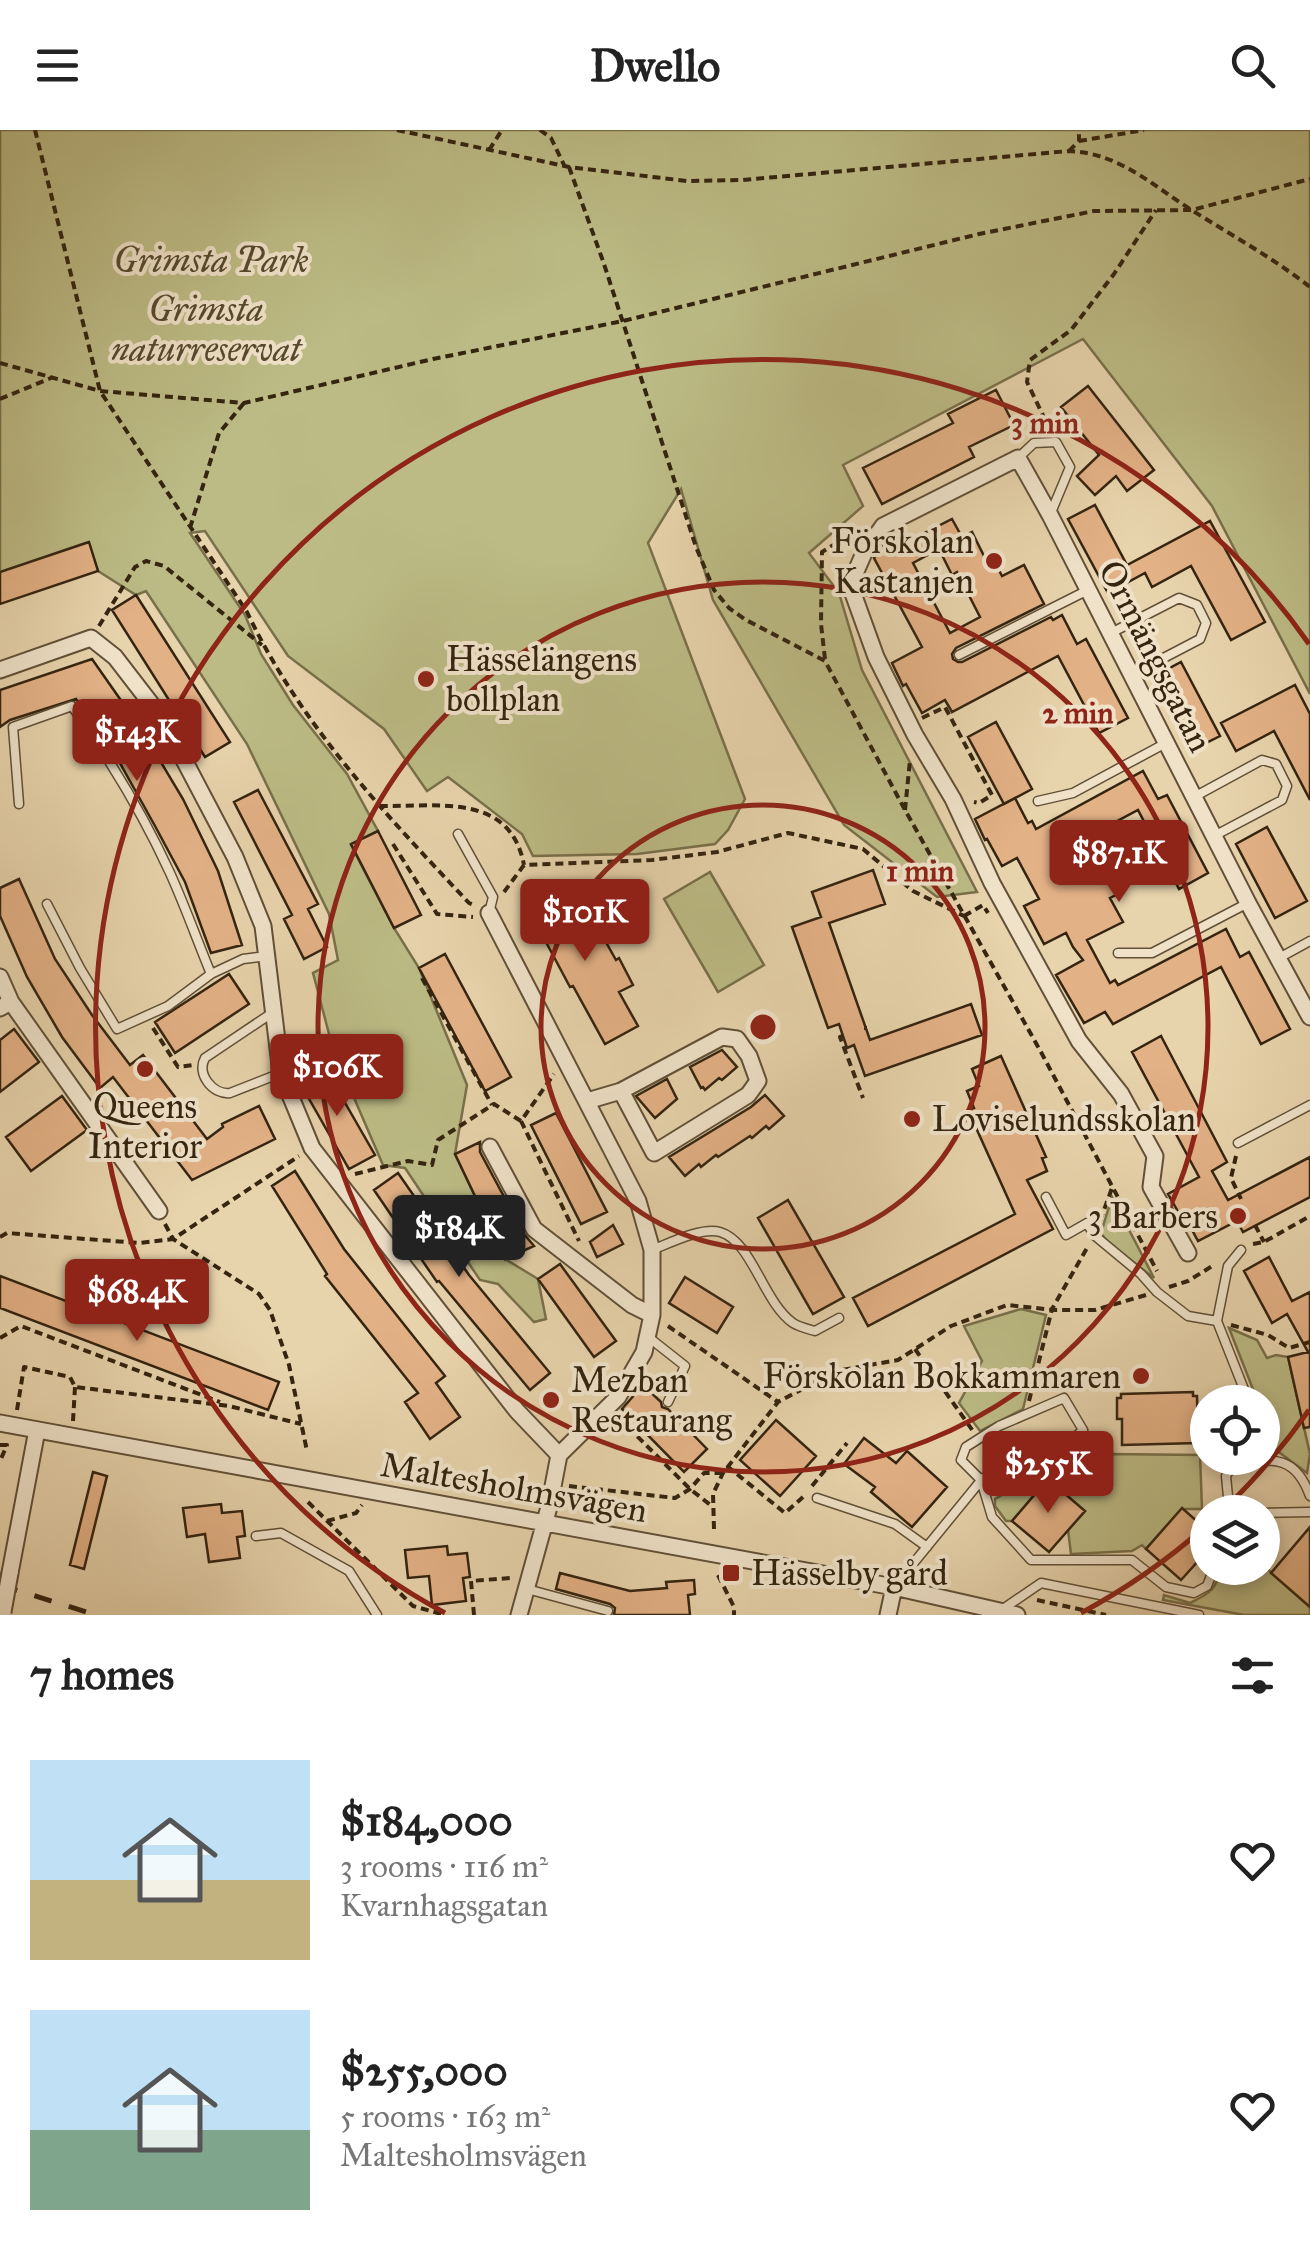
<!DOCTYPE html>
<meta charset="utf-8">
<style>
:root{--surface:#fff;--page:#f6f6f6;--text:#222;--muted:#767676;--accent:#8f2418}
body{margin:0;font-family:"IM FELL Great Primer",serif;background:var(--page);color:var(--text);height:100vh;display:flex;flex-direction:column;font-size:38px;white-space:nowrap}
*{box-sizing:border-box;margin:0}
p{font-size:32px;color:var(--muted)}
.icon{flex:none;width:55px;height:55px;fill:none;stroke:currentColor;stroke-width:2;stroke-linecap:round;stroke-linejoin:round}
.map{position:relative;height:1485px;overflow:hidden}
.details{display:flex;flex-direction:column;background:var(--surface);flex:1}
.details>*{flex:none}
.tools{position:absolute;left:1190px;top:1255px;display:grid;gap:20px}
.tools a{display:grid;place-items:center;width:90px;height:90px;border-radius:50%;background:var(--surface);box-shadow:0 5px 15px #0003;font-size:50px}
.price{position:absolute;translate:-50% -85px;padding:0 22px;border-radius:10px;background:var(--accent);color:#fff;font-size:32px;line-height:65px;filter:drop-shadow(0 2px 5px #0008)}
.price::after{content:'';position:absolute;left:50%;top:60px;width:30px;height:22px;margin-left:-15px;background:inherit;clip-path:polygon(0 0,100% 0,50% 100%)}
.price.active{background:#222;color:#fff}
ul{padding:0;list-style:none}
li{display:flex;align-items:center;gap:30px;height:250px;padding:0 30px}
li span{display:grid;place-items:center;flex:none;width:280px;height:200px;border-radius:0px;color:#555}
li>.icon{margin-inline-start:auto}
span .icon{width:120px;height:120px;fill:#fffc;stroke-width:1}
li b{font-size:42px}
h2{display:flex;justify-content:space-between;align-items:center;height:120px;padding:0 30px;font-size:42px}
header{display:flex;justify-content:space-between;align-items:center;height:130px;padding:0 30px;background:var(--surface);font-size:45px;font-weight:700}
.map>svg:first-child{display:block}
.green{fill:#bcbb85;stroke:#78704a;stroke-width:2.5}
.building{fill:#e3b186;stroke:#342410;stroke-width:2.5;fill-rule:evenodd}
.lines{fill:none;stroke-linecap:round;stroke-linejoin:round}
.lane-casing{stroke:#615037;stroke-width:11}
.street-casing{stroke:#615037;stroke-width:19}
.path{stroke:#342410;stroke-width:4;stroke-dasharray:8 5;stroke-linecap:butt}
.lane{stroke:#efe2c9;stroke-width:8}
.street{stroke:#efe2c9;stroke-width:15}
.rail{stroke:#342410;stroke-width:5;stroke-dasharray:18 18;stroke-linecap:butt}
.street-bridge-casing{stroke:#615037;stroke-width:19;stroke-linecap:butt}
.street-bridge{stroke:#efe2c9;stroke-width:15}
.ring{fill:none;stroke:#8f2418;stroke-width:5}
.poi-dot{fill:#8f2418;stroke:#efe2c9;stroke-width:4}
.labels{text-anchor:middle;stroke-width:8;stroke-linejoin:round;paint-order:stroke}
.park-label{font-size:35px;font-style:italic;fill:#564a2d;stroke:#efe2c9}
.poi-label{font-size:35px;fill:#342410;stroke:#efe2c9;text-anchor:start}
.street-label{font-size:35px;fill:#342410;stroke:#efe2c9}
.centre{fill:#8f2418;stroke:#efe2c9;stroke-width:5}
.ring-label{font-size:30px;text-anchor:middle;font-weight:bold;fill:#8f2418;stroke:#efe2c9;stroke-width:8;stroke-linejoin:round;paint-order:stroke}
</style>
<header><svg class="icon" aria-label="menu" viewBox="0 0 24 24"><path d="M4 6h16M4 12h16M4 18h16"/></svg>Dwello<svg class="icon" aria-label="search" viewBox="0 0 24 24"><circle cx="10" cy="10" r="6"/><path d="M15 15l6 6"/></svg></header>
<div class="map">
<svg width="1310" height="1485" viewBox="0 0 1310 1485">
<rect width="100%" height="100%" fill="#e7d3ac"/>
<filter id="stains"><feTurbulence type="fractalNoise" baseFrequency=".002" numOctaves="4"/><feColorMatrix values="0 0 0 0 .2 0 0 0 0 .09 0 0 0 0 .02 0 0 0 .5 -.17"/></filter>
<radialGradient id="worn" r=".72"><stop offset=".6" stop-color="#630" stop-opacity="0"/><stop offset="1" stop-color="#630" stop-opacity=".3"/></radialGradient>
<path class="green" d="M 0,0 L 1310,0 L 1310,564 L 1212,376 L 1083,209 L 843,335 L 863,376 L 809,423 L 839,463 L 862,540 L 977,762 L 937,767 L 844,695 L 713,470 L 681,359 L 648,413 L 745,669 L 728,700 L 715,714 L 637,724 L 533,726 L 522,704 L 448,647 L 427,661 L 384,599 L 288,526 L 205,401 L 190,403 L 245,485 L 261,524 L 293,575 L 347,644 L 378,701 L 351,715 L 394,798 L 419,838 L 467,955 L 455,1024 L 505,1129 L 538,1149 L 546,1189 L 534,1192 L 498,1154 L 480,1150 L 405,1038 L 383,1035 L 333,919 L 313,843 L 338,830 L 329,784 L 247,614 L 146,461 L 136,465 L 98,441 L 88,412 L 0,442 Z
M 710,742 L 764,835 L 718,862 L 664,769 Z
M 1112,1067 L 1154,1148 L 1107,1112 L 1101,1103 Z
M 1021,1179 L 1046,1185 L 1023,1279 L 980,1301 L 959,1273 L 982,1231 L 964,1196 Z
M 1229,1198 L 1257,1210 L 1267,1228 L 1276,1225 L 1288,1227 L 1310,1324 L 1307,1343 L 1276,1320 L 1263,1285 L 1262,1272 L 1258,1272 Z
M 1109,1324 L 1200,1325 L 1202,1379 L 1182,1379 L 1146,1419 L 1142,1415 L 1132,1421 L 1071,1424 L 1068,1400 L 1085,1381 L 1059,1359 L 1059,1351 Z
M 1047,1339 L 1051,1343 L 1048,1349 L 1012,1391 L 1006,1391 L 995,1376 L 995,1369 Z
M 1263,1435 L 1310,1477 L 1310,1485 L 1244,1485 L 1163,1470 L 1164,1465 L 1190,1473 C 1211,1463 1215,1460 1222,1438 L 1262,1438 Z"/>
<path class="building" d="M 1088,256 L 1154,340 L 1127,361 L 1116,346 L 1095,365 L 1077,346 L 1099,325 L 1061,277 Z
M 996,260 L 1014,295 L 969,317 L 974,327 L 882,374 L 863,338 L 953,293 L 948,284 Z
M 1095,375 L 1127,435 L 1210,391 L 1265,492 L 1231,510 L 1191,436 L 1152,457 L 1145,443 L 1108,463 L 1068,389 Z
M 952,389 L 962,407 L 972,402 L 984,426 L 990,423 L 1002,446 L 1024,435 L 1044,474 L 956,518 L 952,524 L 953,529 L 958,532 L 962,532 L 1051,487 L 1053,490 L 1062,485 L 1077,514 L 1086,509 L 1128,588 L 1099,603 L 1058,526 L 952,582 L 945,570 L 922,583 L 906,554 L 903,556 L 892,533 L 922,517 L 874,428 L 884,415 L 899,406 L 903,414 ZM 939,419 L 952,445 L 957,442 L 980,487 L 950,503 L 913,433 Z
M 89,412 L 98,441 L 0,474 L 0,442 Z
M 136,465 L 230,612 L 205,627 L 112,480 Z
M 92,529 L 141,599 L 183,669 L 218,741 L 242,815 L 211,823 L 185,752 L 155,696 L 111,617 L 76,569 L 10,590 L 0,597 L 0,560 Z
M 1181,532 L 1220,606 L 1192,620 L 1153,547 Z
M 1295,555 L 1310,584 L 1310,670 L 1274,601 L 1236,621 L 1221,593 Z
M 996,592 L 1032,659 L 1004,674 L 968,607 Z
M 1143,641 L 1158,669 L 1167,665 L 1208,743 L 1179,759 L 1138,680 L 1063,720 L 1078,750 L 1109,733 L 1124,761 L 1110,768 L 1123,792 L 1087,810 L 1110,853 L 1115,850 L 1118,855 L 1226,799 L 1240,827 L 1249,822 L 1290,899 L 1261,914 L 1221,837 L 1113,894 L 1105,882 L 1084,893 L 1056,845 L 1083,830 L 1073,817 L 1066,803 L 1044,814 L 1024,776 L 1039,769 L 1017,728 L 1002,736 L 987,709 L 985,710 L 975,689 L 1015,668 L 1028,693 L 1032,691 L 1036,699 Z
M 258,660 L 318,774 L 308,779 L 327,817 L 304,829 L 284,789 L 292,785 L 234,672 Z
M 1267,697 L 1307,771 L 1275,788 L 1236,714 Z
M 378,701 L 421,785 L 394,798 L 351,714 Z
M 873,740 L 885,774 L 829,793 L 870,910 L 971,874 L 982,905 L 865,946 L 854,915 L 847,918 L 839,894 L 828,898 L 792,797 L 821,787 L 812,762 Z
M 19,749 L 55,829 L 92,885 L 130,935 L 143,925 L 207,1009 L 223,997 L 222,994 L 259,976 L 275,1009 L 192,1050 L 113,947 L 100,958 L 62,907 L 27,847 L 0,786 L 0,758 Z
M 555,759 L 573,791 L 589,782 L 616,830 L 619,828 L 633,855 L 619,862 L 638,896 L 605,914 L 573,856 L 570,857 L 539,799 L 537,801 L 523,776 Z
M 445,824 L 511,947 L 485,961 L 419,838 Z
M 229,844 L 249,874 L 175,923 L 155,892 Z
M 14,899 L 39,932 L 0,962 L 0,910 Z
M 1161,906 L 1227,1032 L 1212,1041 L 1228,1070 L 1310,1027 L 1310,1067 L 1243,1102 L 1237,1091 L 1198,1111 L 1183,1083 L 1180,1085 L 1168,1064 L 1199,1047 L 1132,922 Z
M 722,920 L 737,937 L 722,950 L 719,948 L 705,960 L 703,957 L 701,958 L 690,937 Z
M 1001,926 L 1046,1027 L 1042,1028 L 1047,1041 L 1027,1050 L 1053,1099 L 868,1196 L 853,1168 L 1015,1084 L 968,980 L 974,978 L 967,961 L 979,956 L 972,939 Z
M 325,938 L 375,1025 L 349,1039 L 300,953 Z
M 667,949 L 677,969 L 655,988 L 636,966 Z
M 765,965 L 784,986 L 769,999 L 766,996 L 752,1008 L 750,1006 L 718,1027 L 716,1025 L 701,1037 L 699,1034 L 685,1046 L 669,1027 L 751,977 Z
M 62,966 L 87,1000 L 31,1041 L 6,1007 Z
M 556,983 L 607,1082 L 581,1094 L 531,995 Z
M 480,1012 L 480,1022 L 524,1104 L 534,1116 L 505,1129 L 455,1024 Z
M 295,1041 L 344,1119 L 445,1246 L 436,1253 L 460,1287 L 430,1309 L 405,1272 L 418,1263 L 325,1146 L 327,1144 L 272,1056 Z
M 398,1043 L 469,1145 L 550,1243 L 530,1260 L 439,1151 L 437,1152 L 374,1060 Z
M 788,1070 L 844,1167 L 813,1184 L 758,1088 Z
M 613,1095 L 623,1114 L 597,1127 L 590,1112 Z
M 1269,1127 L 1292,1171 L 1310,1162 L 1310,1297 L 1304,1298 L 1288,1227 L 1308,1222 L 1287,1184 L 1272,1193 L 1244,1141 Z
M 560,1134 L 616,1211 L 594,1227 L 538,1149 Z
M 0,1146 L 279,1252 L 268,1280 L 0,1178 Z
M 685,1147 L 733,1177 L 717,1203 L 669,1173 Z
M 643,1255 L 661,1272 L 662,1277 L 668,1279 L 707,1319 L 684,1342 L 622,1279 Z
M 1193,1262 L 1193,1266 L 1197,1266 L 1198,1313 L 1122,1315 L 1122,1289 L 1117,1289 L 1117,1268 L 1121,1268 L 1121,1264 Z
M 776,1290 L 816,1326 L 780,1366 L 740,1330 Z
M 864,1308 L 896,1333 L 907,1321 L 947,1357 L 912,1397 L 871,1362 L 875,1357 L 844,1334 Z
M 93,1342 L 107,1346 L 84,1439 L 70,1435 Z
M 1048,1349 L 1085,1381 L 1049,1422 L 1012,1391 Z
M 221,1374 L 222,1383 L 242,1381 L 245,1406 L 237,1407 L 240,1428 L 209,1432 L 205,1404 L 187,1407 L 183,1378 Z
M 1182,1378 L 1208,1401 L 1208,1420 L 1181,1450 L 1146,1419 Z
M 1310,1397 L 1310,1477 L 1271,1443 Z
M 447,1416 L 448,1425 L 467,1423 L 470,1447 L 463,1448 L 466,1471 L 432,1475 L 429,1446 L 408,1448 L 405,1420 Z
M 560,1443 L 630,1461 L 667,1458 L 666,1452 L 694,1450 L 695,1464 L 688,1465 L 690,1485 L 614,1485 L 615,1478 L 610,1474 L 556,1459 Z"/>
<g class="lines">
<defs>
<path id="lane" d="M 1018,328 L 1034,313 L 1056,312 L 1070,337 L 1050,385
M 1111,503 L 1179,468 L 1197,475 L 1206,493 L 1200,509 L 1131,545
M 959,525 L 1088,460
M 1194,667 L 1262,630 L 1276,634 L 1287,656 L 1282,670 L 1214,706
M 1038,671 L 1073,663 L 1166,613
M 19,674 L 13,597 L 72,576 C 109,628 143,684 170,743 C 185,776 197,810 211,844 L 243,829 L 267,826
M 458,704 L 493,767 L 489,783
M 47,774 L 80,838 L 117,899 L 168,876 L 211,844
M 1118,823 L 1152,823 L 1248,773
M 1279,828 L 1310,811
M 272,883 L 205,928 C 196,944 213,965 230,963 L 281,943
M 1238,1013 L 1310,975
M 1046,1067 L 1066,1105 L 1087,1093 L 1094,1105 L 1141,1144 L 1157,1162 L 1188,1186 L 1217,1191 L 1249,1272
M 652,1120 C 670,1113 701,1097 720,1102 C 752,1111 763,1172 793,1193 C 799,1197 808,1199 815,1201 L 839,1188
M 1217,1191 L 1228,1136 L 1241,1120
M 647,1206 L 685,1236 L 668,1272
M 1262,1308 L 1271,1329
M 981,1350 L 1049,1330 L 1083,1300 L 1064,1268 L 999,1296 L 966,1317 L 961,1330 L 981,1350 L 992,1387 L 1031,1430 L 1132,1430 L 1166,1457 L 1194,1463 L 1207,1456 L 1214,1438
M 817,1368 L 895,1394 L 927,1417
M 1234,1382 L 1229,1377 L 1226,1346 L 1234,1333 C 1272,1329 1295,1324 1310,1366
M 1262,1383 L 1310,1382
M 256,1406 L 281,1403 L 349,1441 L 377,1485
M 894,1457 L 983,1348
M 527,1459 L 608,1481
M 1000,1481 L 1041,1453 L 1199,1485"/>
<path id="street" d="M 0,540 L 91,508 L 115,527 L 162,588 L 235,727 L 263,796 L 281,943 L 312,1018 L 517,1281 L 559,1325 L 549,1377 L 519,1485
M 489,783 L 638,1071 L 652,1120 L 652,1185 L 644,1222 L 618,1267 L 559,1325
M 0,847 L 11,872 L 0,878
M 11,872 L 159,1081
M 587,971 L 621,961 L 654,1023 L 748,965 L 758,951 L 749,926 L 737,909 L 722,907 L 621,961
M 490,1017 L 534,1099 L 632,1175 L 652,1185
M 1188,1123 L 1151,1057 L 1155,1026 L 1121,964 L 1079,911 L 992,753 L 953,669 L 915,605 L 876,527 L 850,455 L 864,423 L 883,396 L 1018,328 L 1050,385 L 1248,773 L 1310,887
M 0,1293 L 894,1457 L 1017,1485
M 10,1443 L 37,1300
M 888,1485 L 894,1457"/>
</defs>
<use href="#lane" class="lane-casing"/>
<use href="#street" class="street-casing"/>
<path class="path" d="M 35,0 L 100,261 L 247,482 C 300,594 385,684 469,773 L 476,776
M 397,0 L 569,37 L 687,51 L 742,50 L 1069,21 C 1119,23 1152,55 1193,81 C 1233,106 1273,128 1310,157
M 540,0 L 551,8 L 564,35
M 1079,11 L 1144,0
M 489,20 L 502,0
M 1069,21 L 1079,11 L 1079,0
M 569,37 L 603,131 L 696,417 L 714,460 L 729,478 L 746,490 L 825,531 L 905,680 L 1041,922 L 1157,1141
M 0,233 L 100,261 L 244,273 L 433,229 L 623,191 L 979,104 L 1094,81 L 1192,80 L 1310,49
M 0,269 L 51,248
M 1051,302 L 1027,252 L 1030,230 L 1071,200 L 1114,144 L 1156,80
M 190,398 L 219,303 L 244,273
M 99,496 L 135,437 L 146,431 L 164,436 L 262,515
M 825,529 L 821,494 L 822,422 L 859,399
M 922,588 L 945,577 L 992,665 L 979,673 L 974,672
M 380,676 C 438,677 510,662 524,735
M 905,680 L 910,630
M 393,714 L 437,784 L 473,787
M 504,762 L 524,735 L 652,730 L 717,722 L 788,703 L 863,719 L 913,761 L 964,786
M 964,786 L 983,775 L 988,783
M 422,848 L 492,975
M 153,898 L 178,937 L 193,935
M 864,898 L 867,898
M 843,906 L 840,907 L 863,968
M 521,991 L 579,1111
M 1236,1026 L 1231,1048 L 1241,1069
M 355,1044 L 408,1031 L 432,1035 L 438,1010 L 494,974 L 521,991 L 554,944
M 1100,1091 L 1112,1058
M 165,1094 L 173,1109 L 259,1164 L 270,1180 L 289,1235 L 307,1321
M 1255,1095 L 1264,1112
M 0,1107 L 7,1103 L 139,1113 L 173,1109 L 299,1026
M 1253,1114 L 1264,1112 L 1310,1086
M 1169,1157 L 1188,1151 L 1214,1135
M 1231,1195 L 1268,1205 L 1289,1218 L 1310,1212
M 668,1196 L 778,1272
M 0,1208 L 21,1196 L 220,1272
M 915,1219 L 973,1301
M 1029,1271 L 1052,1179 L 1087,1118
M 17,1280 L 24,1237 L 70,1247 L 75,1257 L 229,1276 L 301,1294
M 619,1288 L 690,1359 L 713,1377
M 73,1291 L 75,1257
M 0,1315 L 7,1315 L 0,1331
M 727,1336 L 785,1383 L 803,1367
M 569,1356 L 675,1368 L 690,1359 L 704,1343 L 723,1343
M 812,1356 L 847,1313
M 308,1372 L 413,1476 L 445,1485
M 327,1391 L 356,1383 L 362,1375
M 714,1399 L 713,1364 L 723,1343 L 778,1272 L 836,1241 L 898,1230 L 951,1196 L 1007,1175 L 1054,1180 L 1095,1180 L 1146,1165
M 718,1445 L 734,1477 L 734,1485
M 1037,1470 L 1106,1485
M 474,1485 L 471,1451 L 510,1448"/>
<use href="#lane" class="lane"/>
<use href="#street" class="street"/>
<path class="rail" d="M 0,1455 L 96,1485"/>
<defs>
<path id="street-bridge" d="M 3,1482 L 10,1443"/>
</defs>
<use href="#street-bridge" class="street-bridge-casing"/>
<use href="#street-bridge" class="street-bridge"/>
</g>
<g class="ring">
<circle cx="763" cy="897" r="222"/>
<circle cx="763" cy="897" r="445"/>
<path d="M1309 1280A667 667 0 0 1 1222 1381M1205 1397A667 667 0 0 1 1081 1483M445 1483A667 667 0 1 1 1309 514"/>
</g>
<g class="poi-dot">
<circle cx="994" cy="431" r="10"/>
<circle cx="426" cy="549" r="10"/>
<circle cx="145" cy="939" r="10"/>
<circle cx="912" cy="989" r="10"/>
<circle cx="1238" cy="1086" r="10"/>
<circle cx="1141" cy="1246" r="10"/>
<circle cx="551" cy="1270" r="10"/>
<rect x="721" y="1433" width="20" height="20" rx="5"/>
</g>
<g class="labels">
<g class="park-label">
<text x="211" y="142">Grimsta Park</text>
<text x="206" y="191">Grimsta<tspan x="206" dy="40">naturreservat</tspan></text>
</g>
<g class="poi-label">
<text x="974" y="423" text-anchor="end">Förskolan<tspan x="974" dy="40">Kastanjen</tspan></text>
<text x="446" y="541">Hässelängens<tspan x="446" dy="40">bollplan</tspan></text>
<text x="145" y="988" text-anchor="middle">Queens<tspan x="145" dy="40">Interior</tspan></text>
<text x="932" y="1001">Loviselundsskolan</text>
<text x="1218" y="1098" text-anchor="end">3 Barbers</text>
<text x="1121" y="1258" text-anchor="end">Förskolan Bokkammaren</text>
<text x="571" y="1262">Mezban<tspan x="571" dy="40">Restaurang</tspan></text>
<text x="751" y="1455">Hässelby gård</text>
</g>
<g class="street-label">
<text transform="translate(1156 526) rotate(63)" y="12">Ormängsgatan</text>
<text transform="translate(514 1357) rotate(10)" y="12">Maltesholmsvägen</text>
</g>
</g>
<circle cx="763" cy="897" r="15" class="centre"/>
<g class="ring-label">
<text x="1045" y="303">3 min</text>
<text x="1078" y="593">2 min</text>
<text x="920" y="751">1 min</text>
</g>
<rect width="100%" height="100%" filter="url(#stains)"/>
<rect width="100%" height="100%" fill="url(#worn)"/>
</svg>
<div class="tools">
<a><svg class="icon" aria-label="locate" viewBox="0 0 24 24"><circle cx="12" cy="12" r="6"/><path d="M12 2v4M12 18v4M2 12h4M18 12h4"/></svg></a>
<a><svg class="icon" aria-label="layers" viewBox="0 0 24 24"><path d="M12 4l9 5-9 5-9-5zM3 14l9 5 9-5"/></svg></a>
</div>
<b class="price" style="left:137px;top:654px">$143K</b>
<b class="price" style="left:1119px;top:775px">$87.1K</b>
<b class="price" style="left:585px;top:834px">$101K</b>
<b class="price" style="left:337px;top:989px">$106K</b>
<b class="price active" style="left:459px;top:1150px">$184K</b>
<b class="price" style="left:137px;top:1214px">$68.4K</b>
<b class="price" style="left:1048px;top:1386px">$255K</b>
</div>
<section class="details">
<h2>7 homes<svg class="icon" aria-label="filters" viewBox="0 0 24 24"><path d="M4 7h16M4 17h16"/><circle cx="9" cy="7" r="2"/><circle cx="15" cy="17" r="2"/></svg></h2>
<ul>
<li><span style="background:linear-gradient(#bfe0f5 60%,#c2b280 0)"><svg class="icon" aria-label="home" viewBox="0 0 24 24"><path d="M3 11l9-7 9 7M6 9v11h12V9"/></svg></span><div><b>$184,000</b><p>3 rooms · 116 m²</p><p>Kvarnhagsgatan</p></div><svg class="icon" aria-label="heart" viewBox="0 0 24 24"><path d="M12 20l-8-8c-3-5 5-10 8-4 3-6 11-1 8 4z"/></svg></li>
<li><span style="background:linear-gradient(#bfe0f5 60%,#7fa58c 0)"><svg class="icon" aria-label="home" viewBox="0 0 24 24"><path d="M3 11l9-7 9 7M6 9v11h12V9"/></svg></span><div><b>$255,000</b><p>5 rooms · 163 m²</p><p>Maltesholmsvägen</p></div><svg class="icon" aria-label="heart" viewBox="0 0 24 24"><path d="M12 20l-8-8c-3-5 5-10 8-4 3-6 11-1 8 4z"/></svg></li>
</ul>
</section>
